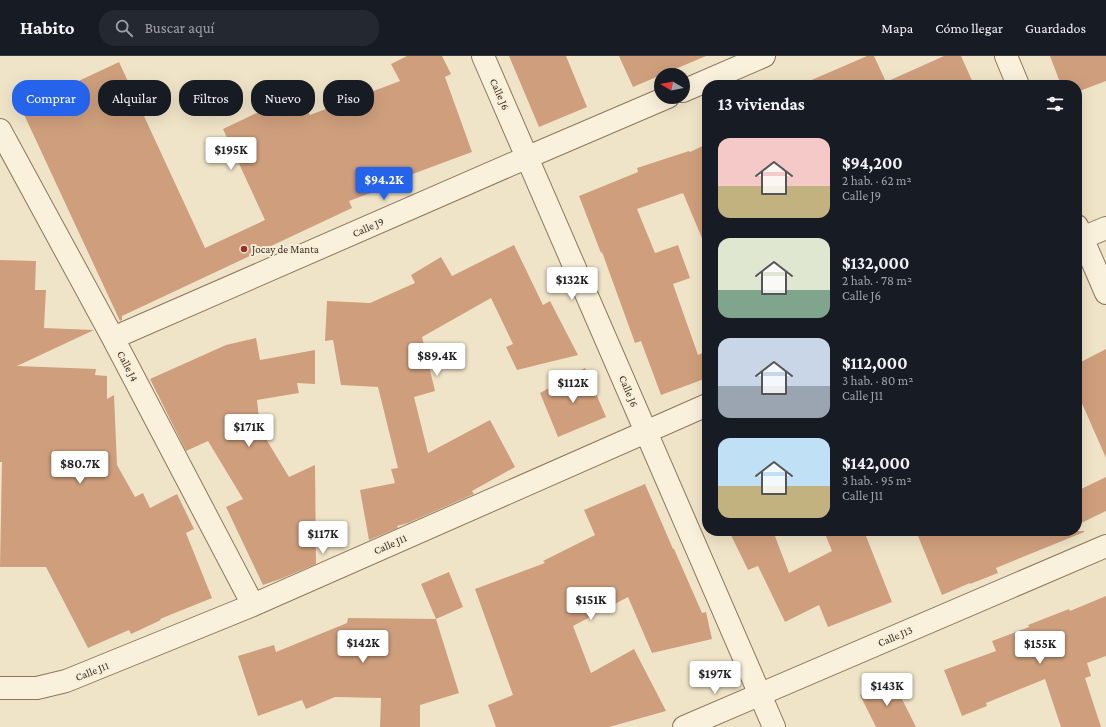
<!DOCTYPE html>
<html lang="es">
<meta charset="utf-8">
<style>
:root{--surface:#171b24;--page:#242831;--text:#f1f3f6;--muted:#9ea1a6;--line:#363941;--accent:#2563eb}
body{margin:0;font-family:"Crimson Pro",serif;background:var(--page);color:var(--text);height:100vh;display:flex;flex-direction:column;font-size:15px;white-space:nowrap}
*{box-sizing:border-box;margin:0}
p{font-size:13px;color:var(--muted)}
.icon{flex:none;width:22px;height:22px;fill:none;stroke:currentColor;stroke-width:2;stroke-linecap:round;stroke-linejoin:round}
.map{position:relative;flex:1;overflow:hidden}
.side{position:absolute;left:702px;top:24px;width:380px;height:456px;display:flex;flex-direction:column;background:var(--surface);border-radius:16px;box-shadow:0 4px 16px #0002}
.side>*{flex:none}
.banner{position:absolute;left:12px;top:24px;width:380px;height:36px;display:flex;gap:8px}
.needle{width:26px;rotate:280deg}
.tools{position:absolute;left:654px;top:12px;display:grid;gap:8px}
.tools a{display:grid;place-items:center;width:36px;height:36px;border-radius:50%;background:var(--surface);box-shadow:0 4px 16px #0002;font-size:20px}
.price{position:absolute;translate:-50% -34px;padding:0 9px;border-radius:4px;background:#fff;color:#222;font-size:13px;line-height:26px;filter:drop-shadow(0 1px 2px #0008)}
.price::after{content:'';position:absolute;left:50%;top:24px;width:12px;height:9px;margin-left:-6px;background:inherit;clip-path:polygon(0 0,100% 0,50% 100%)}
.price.selected{background:var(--accent);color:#fff}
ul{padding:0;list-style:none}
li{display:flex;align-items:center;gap:12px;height:100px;padding:0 16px}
li span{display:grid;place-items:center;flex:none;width:112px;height:80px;border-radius:12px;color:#555}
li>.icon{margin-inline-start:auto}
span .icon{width:48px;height:48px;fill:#fffc;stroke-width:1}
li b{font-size:17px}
h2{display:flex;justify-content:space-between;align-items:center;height:48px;padding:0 16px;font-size:17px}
.pill{padding:0 14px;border-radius:16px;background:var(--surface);box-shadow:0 4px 16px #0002;font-size:14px;line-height:36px}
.pill.selected{background:var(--accent);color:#fff}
header{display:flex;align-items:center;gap:24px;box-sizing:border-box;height:56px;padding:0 20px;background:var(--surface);border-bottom:1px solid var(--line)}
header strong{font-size:19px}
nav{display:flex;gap:22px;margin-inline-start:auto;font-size:14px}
.search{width:280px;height:36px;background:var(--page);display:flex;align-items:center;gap:10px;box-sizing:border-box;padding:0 14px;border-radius:16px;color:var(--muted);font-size:15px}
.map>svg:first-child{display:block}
.building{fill:#cf9f7d}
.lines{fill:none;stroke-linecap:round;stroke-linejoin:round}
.minor-casing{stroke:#8d765c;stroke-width:24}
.minor{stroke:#faf1dc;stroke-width:22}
.poi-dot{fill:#9e2a2b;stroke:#f7eed8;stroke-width:1.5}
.labels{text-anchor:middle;stroke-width:4;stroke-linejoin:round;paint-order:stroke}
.street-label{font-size:11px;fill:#3d2e20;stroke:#f7eed8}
.poi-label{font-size:11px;fill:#3d2e20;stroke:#f7eed8;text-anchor:start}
</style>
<header>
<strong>Habito</strong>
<div class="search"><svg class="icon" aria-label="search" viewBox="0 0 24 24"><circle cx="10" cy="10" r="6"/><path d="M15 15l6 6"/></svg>Buscar aquí</div>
<nav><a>Mapa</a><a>Cómo llegar</a><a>Guardados</a></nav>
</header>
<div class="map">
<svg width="1106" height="671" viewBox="0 0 1106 671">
<rect width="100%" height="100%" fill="#f0e4c8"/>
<path class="building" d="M 407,0 L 442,0 L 451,18 L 445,21 L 472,96 L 391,126 L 392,129 L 349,145 L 352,152 L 122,260 L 122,264 L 120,265 L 21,52 L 119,6 L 205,192 L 265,164 L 223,73 L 299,37 L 310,59 L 400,25 L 391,8 Z
M 509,0 L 566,0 L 587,51 L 539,71 Z
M 619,0 L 706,0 L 633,31 Z
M 867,0 L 874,0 L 886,26 L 944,0 L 961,0 L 974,29 L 800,29 Z
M 1050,0 L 1106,0 L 1106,25 L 1077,36 L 1077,29 L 1061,29 Z
M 707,88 L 707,194 L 683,137 L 637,153 L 655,197 L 678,189 L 690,222 L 673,228 L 698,299 L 707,295 L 707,322 L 661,339 L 641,285 L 635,287 L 602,196 L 601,197 L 579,140 L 638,116 L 637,112 L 689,95 L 690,96 Z
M 514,189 L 543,249 L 550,245 L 578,299 L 517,314 L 506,291 L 513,288 L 491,242 L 422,281 L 435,335 L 414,341 L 428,397 L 490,364 L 515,411 L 472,435 L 474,438 L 408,467 L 397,470 L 398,472 L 369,484 L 360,434 L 395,427 L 391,413 L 398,412 L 378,331 L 341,329 L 333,284 L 325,285 L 327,245 L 370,247 L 415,227 L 411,219 L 441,201 L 452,220 Z
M 0,204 L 36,205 L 35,234 L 46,234 L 44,272 L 94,274 L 17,310 L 96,313 L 95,319 L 107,320 L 107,343 L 114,339 L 117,409 L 135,441 L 143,437 L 150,452 L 177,438 L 194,473 L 186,477 L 212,542 L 160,563 L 161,564 L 131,578 L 129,574 L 88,592 L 46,511 L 0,511 L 2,406 L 0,406 Z
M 256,282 L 260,304 L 315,294 L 315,328 L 297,327 L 299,337 L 257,344 L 260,373 L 289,421 L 315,409 L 316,508 L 283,522 L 263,529 L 226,451 L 243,443 L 208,385 L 186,395 L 150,323 L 226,289 Z
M 1106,293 L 1106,402 L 1077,336 L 1077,308 Z
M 585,312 L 606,361 L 558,381 L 540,337 Z
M 1106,421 L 1106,455 L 1077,469 L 1077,435 Z
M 645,428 L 673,493 L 674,493 L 702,557 L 706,556 L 712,583 L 652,597 L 628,541 L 573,570 L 591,617 L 634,593 L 666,655 L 609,671 L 496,671 L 488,649 L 513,639 L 475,533 L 545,507 L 543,505 L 595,479 L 584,454 Z
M 729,475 L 773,475 L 789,517 L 832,495 L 824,475 L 864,475 L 892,546 L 828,571 L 819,549 L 785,566 L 758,510 L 748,514 Z
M 916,475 L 1084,475 L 1084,476 L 996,512 L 998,517 L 970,528 L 970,527 L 942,539 Z
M 449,516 L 463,551 L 436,563 L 459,637 L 420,649 L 420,671 L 380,671 L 381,642 L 335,641 L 306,653 L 302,644 L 258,660 L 238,600 L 274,589 L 276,596 L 347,567 L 348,562 L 436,563 L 421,528 Z
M 1106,540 L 1106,600 L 1087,607 L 1091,620 L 1085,622 L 1101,671 L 1061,671 L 1045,623 L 986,647 L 987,650 L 962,660 L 944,614 L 996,595 L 992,585 L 1029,571 L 1028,569 L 1069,553 L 1070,555 Z
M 892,623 L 916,671 L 876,671 L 860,639 Z"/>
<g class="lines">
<defs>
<path id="minor" d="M 483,0 L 774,671
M 1006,0 L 1018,29
M 683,35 L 764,0
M 0,74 L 113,282 L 253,549
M 1077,170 L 1106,237
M 1077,184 L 1106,172
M 113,282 L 528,101 L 668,41
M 0,632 L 37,632 L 66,625 L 253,549 L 707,349
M 684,671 L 1106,490"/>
</defs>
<use href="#minor" class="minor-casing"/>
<use href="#minor" class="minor"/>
</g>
<circle class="poi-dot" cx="244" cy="193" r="4"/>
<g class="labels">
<g class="street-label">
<text transform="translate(500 38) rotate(66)" y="4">Calle J6</text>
<text transform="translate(368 171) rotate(-24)" y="4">Calle J9</text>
<text transform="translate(128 310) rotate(62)" y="4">Calle J4</text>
<text transform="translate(629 335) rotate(67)" y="4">Calle J6</text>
<text transform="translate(390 488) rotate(-24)" y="4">Calle J11</text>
<text transform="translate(895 580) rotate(-23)" y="4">Calle J13</text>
<text transform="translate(92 615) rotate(-22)" y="4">Calle J11</text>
</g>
<g class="poi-label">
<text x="252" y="197">Jocay de Manta</text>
</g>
</g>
</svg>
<div class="tools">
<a><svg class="needle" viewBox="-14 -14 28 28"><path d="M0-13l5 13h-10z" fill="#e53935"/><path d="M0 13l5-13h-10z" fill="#9ea1a6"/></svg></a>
</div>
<b class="price" style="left:231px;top:115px">$195K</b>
<b class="price selected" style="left:384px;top:145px">$94.2K</b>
<b class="price" style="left:572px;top:245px">$132K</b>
<b class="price" style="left:437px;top:321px">$89.4K</b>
<b class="price" style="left:573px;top:348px">$112K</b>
<b class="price" style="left:249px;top:392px">$171K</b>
<b class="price" style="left:80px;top:429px">$80.7K</b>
<b class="price" style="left:323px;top:499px">$117K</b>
<b class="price" style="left:591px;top:565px">$151K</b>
<b class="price" style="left:363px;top:608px">$142K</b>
<b class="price" style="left:1040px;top:609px">$155K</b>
<b class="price" style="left:715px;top:639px">$197K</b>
<b class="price" style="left:887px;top:651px">$143K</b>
<div class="banner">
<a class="pill selected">Comprar</a>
<a class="pill">Alquilar</a>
<a class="pill">Filtros</a>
<a class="pill">Nuevo</a>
<a class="pill">Piso</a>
</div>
<section class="side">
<h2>13 viviendas<svg class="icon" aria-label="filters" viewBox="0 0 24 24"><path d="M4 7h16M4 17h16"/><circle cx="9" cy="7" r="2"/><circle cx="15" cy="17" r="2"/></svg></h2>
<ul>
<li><span style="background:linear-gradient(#f6c9c9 60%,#c2b280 0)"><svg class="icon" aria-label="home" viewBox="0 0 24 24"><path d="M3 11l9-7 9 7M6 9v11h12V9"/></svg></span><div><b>$94,200</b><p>2 hab. · 62 m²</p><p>Calle J9</p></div></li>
<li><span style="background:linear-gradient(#dfe7d0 65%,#7fa58c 0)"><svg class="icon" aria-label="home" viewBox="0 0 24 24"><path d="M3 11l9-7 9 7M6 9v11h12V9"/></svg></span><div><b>$132,000</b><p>2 hab. · 78 m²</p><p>Calle J6</p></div></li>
<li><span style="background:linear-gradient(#c9d6e8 60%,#9aa5b1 0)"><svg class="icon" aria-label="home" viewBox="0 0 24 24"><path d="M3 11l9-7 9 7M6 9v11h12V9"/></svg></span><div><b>$112,000</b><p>3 hab. · 80 m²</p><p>Calle J11</p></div></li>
<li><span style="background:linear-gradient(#bfe0f5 60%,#c2b280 0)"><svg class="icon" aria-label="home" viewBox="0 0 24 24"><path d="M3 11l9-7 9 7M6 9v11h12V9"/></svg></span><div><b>$142,000</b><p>3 hab. · 95 m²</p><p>Calle J11</p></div></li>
</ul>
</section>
</div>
